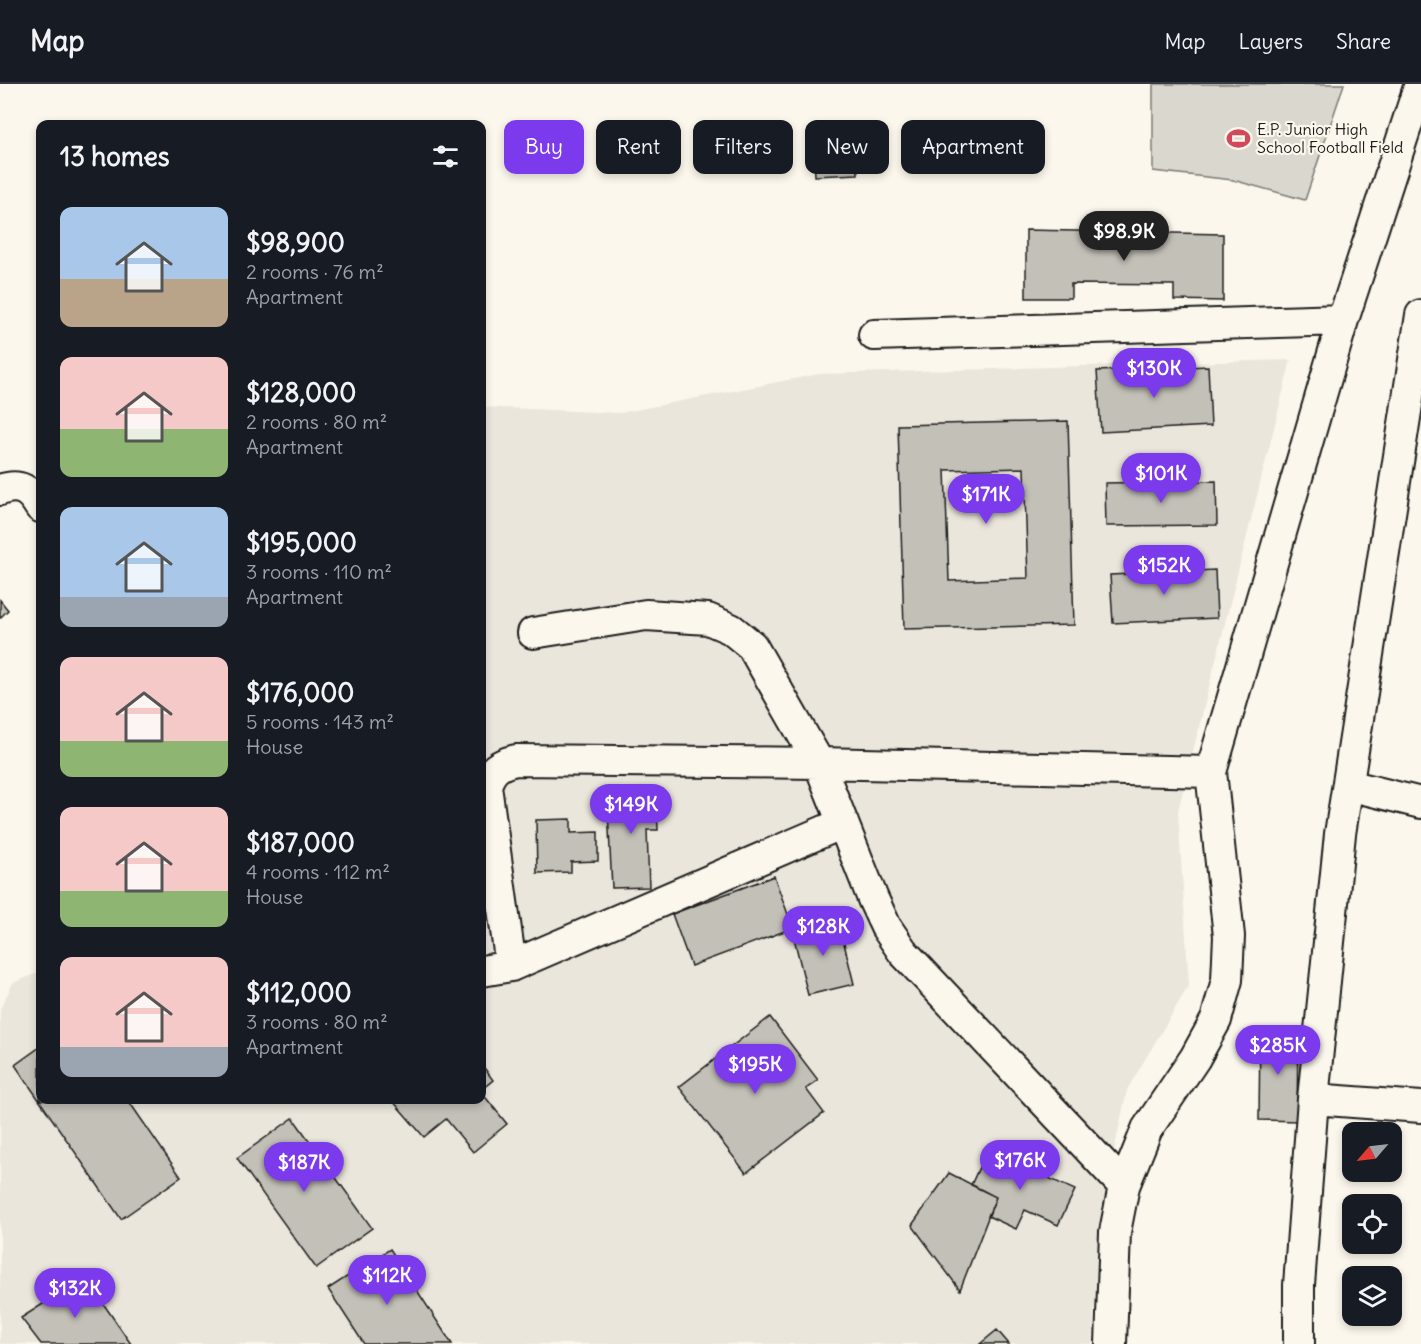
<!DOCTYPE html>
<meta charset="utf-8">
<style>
:root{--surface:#171b24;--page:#20242c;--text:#f1f3f6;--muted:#9ea1a6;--line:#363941;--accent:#7c3aed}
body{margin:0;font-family:Delius,sans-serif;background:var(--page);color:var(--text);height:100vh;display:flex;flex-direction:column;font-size:22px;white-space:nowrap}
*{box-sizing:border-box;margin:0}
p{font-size:20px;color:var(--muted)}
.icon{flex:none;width:33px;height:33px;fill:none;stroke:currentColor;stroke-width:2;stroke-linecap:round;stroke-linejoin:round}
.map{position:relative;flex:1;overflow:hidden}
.drawer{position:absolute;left:36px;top:36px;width:450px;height:984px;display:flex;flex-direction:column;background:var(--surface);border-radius:12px;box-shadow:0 3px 9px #0003}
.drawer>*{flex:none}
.guide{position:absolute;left:504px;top:36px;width:570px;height:54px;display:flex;gap:12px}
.needle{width:39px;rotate:242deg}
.controls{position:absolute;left:1342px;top:1038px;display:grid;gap:12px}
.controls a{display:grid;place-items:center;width:60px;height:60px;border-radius:12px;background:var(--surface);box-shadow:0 3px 9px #0003;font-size:30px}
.price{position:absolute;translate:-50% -51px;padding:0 14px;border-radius:21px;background:var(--accent);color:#fff;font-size:20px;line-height:39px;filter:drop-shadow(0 2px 3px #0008)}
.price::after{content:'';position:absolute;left:50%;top:36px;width:18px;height:14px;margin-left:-9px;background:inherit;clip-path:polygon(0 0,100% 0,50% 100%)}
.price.on{background:#222;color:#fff}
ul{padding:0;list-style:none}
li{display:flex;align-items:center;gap:18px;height:150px;padding:0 24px}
li span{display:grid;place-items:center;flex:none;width:168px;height:120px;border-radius:12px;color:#555}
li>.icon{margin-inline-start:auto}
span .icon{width:72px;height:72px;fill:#fffc;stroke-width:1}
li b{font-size:26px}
h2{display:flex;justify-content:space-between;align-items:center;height:72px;padding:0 24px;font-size:26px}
.chip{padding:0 21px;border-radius:12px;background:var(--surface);box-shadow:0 3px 9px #0003;font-size:21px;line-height:54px}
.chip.on{background:var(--accent);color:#fff}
header{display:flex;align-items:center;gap:36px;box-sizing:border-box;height:84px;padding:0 30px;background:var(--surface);border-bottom:2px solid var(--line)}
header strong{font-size:28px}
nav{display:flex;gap:33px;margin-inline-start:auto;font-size:21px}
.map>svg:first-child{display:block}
.built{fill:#eae6dc}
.green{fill:#dad7ce;stroke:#7b7a75;stroke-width:1.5}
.building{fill:#c3c0b8;stroke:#1c1c1c;stroke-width:1.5;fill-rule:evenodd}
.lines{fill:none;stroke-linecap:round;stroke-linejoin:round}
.minor-casing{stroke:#1c1c1c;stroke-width:34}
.minor{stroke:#fbf7ec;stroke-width:30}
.labels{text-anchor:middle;stroke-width:4.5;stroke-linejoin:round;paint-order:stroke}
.poi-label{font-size:16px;fill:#1c1c1c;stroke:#fbf7ec;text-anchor:start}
</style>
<header>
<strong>Map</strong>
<nav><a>Map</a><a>Layers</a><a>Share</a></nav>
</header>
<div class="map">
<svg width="1421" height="1260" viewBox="0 0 1421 1260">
<rect width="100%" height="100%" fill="#fbf7ec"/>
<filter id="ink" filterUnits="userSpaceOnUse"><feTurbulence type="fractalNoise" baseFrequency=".0167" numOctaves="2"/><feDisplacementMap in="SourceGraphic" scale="12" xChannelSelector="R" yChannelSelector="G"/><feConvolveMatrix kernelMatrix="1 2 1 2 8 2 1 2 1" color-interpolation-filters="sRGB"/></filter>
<g filter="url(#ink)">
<path class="built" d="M 1291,276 L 1178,727 L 1189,901 L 1127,1006 L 1102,1123 L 1092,1260 L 0,1260 L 0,925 L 13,899 L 40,888 L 40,1016 L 482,1016 L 482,323 L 620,329 L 819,290 Z"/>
<path class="green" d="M 1153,0 L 1344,0 L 1305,116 L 1233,96 L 1153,87 Z"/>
<path class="building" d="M 857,73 L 858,90 L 815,92 L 814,74 Z
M 1026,146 L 1223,150 L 1223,217 L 1174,216 L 1174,201 L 1071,200 L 1071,214 L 1026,214 Z
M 1208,282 L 1211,342 L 1101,348 L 1097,287 Z
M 1068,337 L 1074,541 L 904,545 L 898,341 ZM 1024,384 L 1028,494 L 949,497 L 945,386 Z
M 1216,397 L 1217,441 L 1106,442 L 1105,399 Z
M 1215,486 L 1217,534 L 1113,539 L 1110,491 Z
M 0,516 L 8,526 L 0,534 Z
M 656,704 L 658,746 L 647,746 L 649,803 L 612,804 L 607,706 Z
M 571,735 L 571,749 L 598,748 L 598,777 L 571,778 L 571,788 L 537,789 L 536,736 Z
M 774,792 L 793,844 L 691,882 L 672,830 Z
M 838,835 L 854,900 L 808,911 L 792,846 Z
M 770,933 L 818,996 L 806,1005 L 824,1029 L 746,1089 L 679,1003 Z
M 1260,946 L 1298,947 L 1297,1037 L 1259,1036 Z
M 40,963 L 40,1016 L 128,1016 L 181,1093 L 121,1135 L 15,981 Z
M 482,981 L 493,996 L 482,1005 Z
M 482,1009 L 507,1040 L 473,1068 L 446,1035 L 424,1053 L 392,1016 L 482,1016 Z
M 293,1034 L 372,1144 L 316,1184 L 237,1074 Z
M 987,1066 L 1075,1106 L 1058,1141 L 1025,1126 L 1016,1145 L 988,1132 L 996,1113 L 971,1101 Z
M 949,1089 L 996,1113 L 960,1206 L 912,1141 Z
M 390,1165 L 452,1260 L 364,1260 L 328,1205 Z
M 85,1193 L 131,1260 L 41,1260 L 21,1234 Z
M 997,1246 L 1009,1260 L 980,1260 Z"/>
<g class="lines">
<defs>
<path id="minor" d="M 874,251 L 1343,236
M 0,406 C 20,399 30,406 40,423
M 533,549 L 646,531 L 708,535 L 731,545 L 752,562 L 819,679 L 873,815 L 886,843 L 903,868 L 1124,1102
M 1348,701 L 1421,719
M 511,882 L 486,702 C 491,685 499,680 516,676 L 819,679 L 1211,688
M 482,887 L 511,882 L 843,739
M 1313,1015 L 1421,1023
M 1111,1260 L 1115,1148 L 1124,1102 L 1147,1045 L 1195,974 L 1216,936 L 1227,896 L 1229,852 L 1211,688 L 1343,236 L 1420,0
M 1299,1260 L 1299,1201 L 1313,1015 L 1340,750 L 1421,231"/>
</defs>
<use href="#minor" class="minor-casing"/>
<use href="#minor" class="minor"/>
</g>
</g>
<defs>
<symbol id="stadium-bare" viewBox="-9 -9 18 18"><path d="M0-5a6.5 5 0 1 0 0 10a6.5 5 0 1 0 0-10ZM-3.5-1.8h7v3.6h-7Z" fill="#d1495b" stroke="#fbf7ec" stroke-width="2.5" paint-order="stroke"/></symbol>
</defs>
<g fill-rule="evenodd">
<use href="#stadium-bare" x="1222" y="38" width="33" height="33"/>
</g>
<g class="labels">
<g class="poi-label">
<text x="1257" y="51">E.P. Junior High<tspan x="1257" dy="18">School Football Field</tspan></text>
</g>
</g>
</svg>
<div class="controls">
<a><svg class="needle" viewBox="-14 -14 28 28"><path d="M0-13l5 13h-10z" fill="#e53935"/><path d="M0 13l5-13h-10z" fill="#9ea1a6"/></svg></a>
<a><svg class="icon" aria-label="locate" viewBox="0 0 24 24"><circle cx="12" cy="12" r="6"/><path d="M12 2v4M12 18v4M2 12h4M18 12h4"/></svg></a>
<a><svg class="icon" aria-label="layers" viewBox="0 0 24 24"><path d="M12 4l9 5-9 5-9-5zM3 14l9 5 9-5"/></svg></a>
</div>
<b class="price on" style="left:1124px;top:178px">$98.9K</b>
<b class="price" style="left:1154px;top:315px">$130K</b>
<b class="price" style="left:1161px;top:420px">$101K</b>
<b class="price" style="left:986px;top:441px">$171K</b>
<b class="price" style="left:1164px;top:512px">$152K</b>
<b class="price" style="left:631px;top:751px">$149K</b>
<b class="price" style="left:823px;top:873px">$128K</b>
<b class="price" style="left:1278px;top:992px">$285K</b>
<b class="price" style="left:755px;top:1011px">$195K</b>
<b class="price" style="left:1020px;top:1107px">$176K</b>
<b class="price" style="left:304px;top:1109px">$187K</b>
<b class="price" style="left:387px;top:1222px">$112K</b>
<b class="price" style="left:75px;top:1235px">$132K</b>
<div class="guide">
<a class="chip on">Buy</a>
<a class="chip">Rent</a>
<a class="chip">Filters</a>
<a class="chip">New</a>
<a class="chip">Apartment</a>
</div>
<section class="drawer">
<h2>13 homes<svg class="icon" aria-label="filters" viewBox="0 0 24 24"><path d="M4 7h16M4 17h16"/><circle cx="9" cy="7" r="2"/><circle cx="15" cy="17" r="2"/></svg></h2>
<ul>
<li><span style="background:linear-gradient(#a9c7e8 60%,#b9a48a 0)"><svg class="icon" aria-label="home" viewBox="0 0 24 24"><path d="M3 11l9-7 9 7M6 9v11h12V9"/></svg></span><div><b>$98,900</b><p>2 rooms · 76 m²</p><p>Apartment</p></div></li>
<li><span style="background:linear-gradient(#f6c9c9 60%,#8fb573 0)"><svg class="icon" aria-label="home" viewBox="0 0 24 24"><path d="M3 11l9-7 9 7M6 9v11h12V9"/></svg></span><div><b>$128,000</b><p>2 rooms · 80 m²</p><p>Apartment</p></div></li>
<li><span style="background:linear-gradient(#a9c7e8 75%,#9aa5b1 0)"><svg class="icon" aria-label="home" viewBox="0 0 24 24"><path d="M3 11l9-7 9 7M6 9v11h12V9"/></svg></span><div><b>$195,000</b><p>3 rooms · 110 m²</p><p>Apartment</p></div></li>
<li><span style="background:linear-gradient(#f6c9c9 70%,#8fb573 0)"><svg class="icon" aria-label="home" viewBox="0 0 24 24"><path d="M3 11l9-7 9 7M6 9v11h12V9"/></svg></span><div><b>$176,000</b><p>5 rooms · 143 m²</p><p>House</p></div></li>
<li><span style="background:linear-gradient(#f6c9c9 70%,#8fb573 0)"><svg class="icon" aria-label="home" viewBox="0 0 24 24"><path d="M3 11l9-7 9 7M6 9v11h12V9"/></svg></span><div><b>$187,000</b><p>4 rooms · 112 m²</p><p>House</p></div></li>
<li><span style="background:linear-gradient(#f6c9c9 75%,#9aa5b1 0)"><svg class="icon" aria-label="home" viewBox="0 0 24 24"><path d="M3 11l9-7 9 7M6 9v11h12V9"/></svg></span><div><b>$112,000</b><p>3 rooms · 80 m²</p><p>Apartment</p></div></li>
</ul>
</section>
</div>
